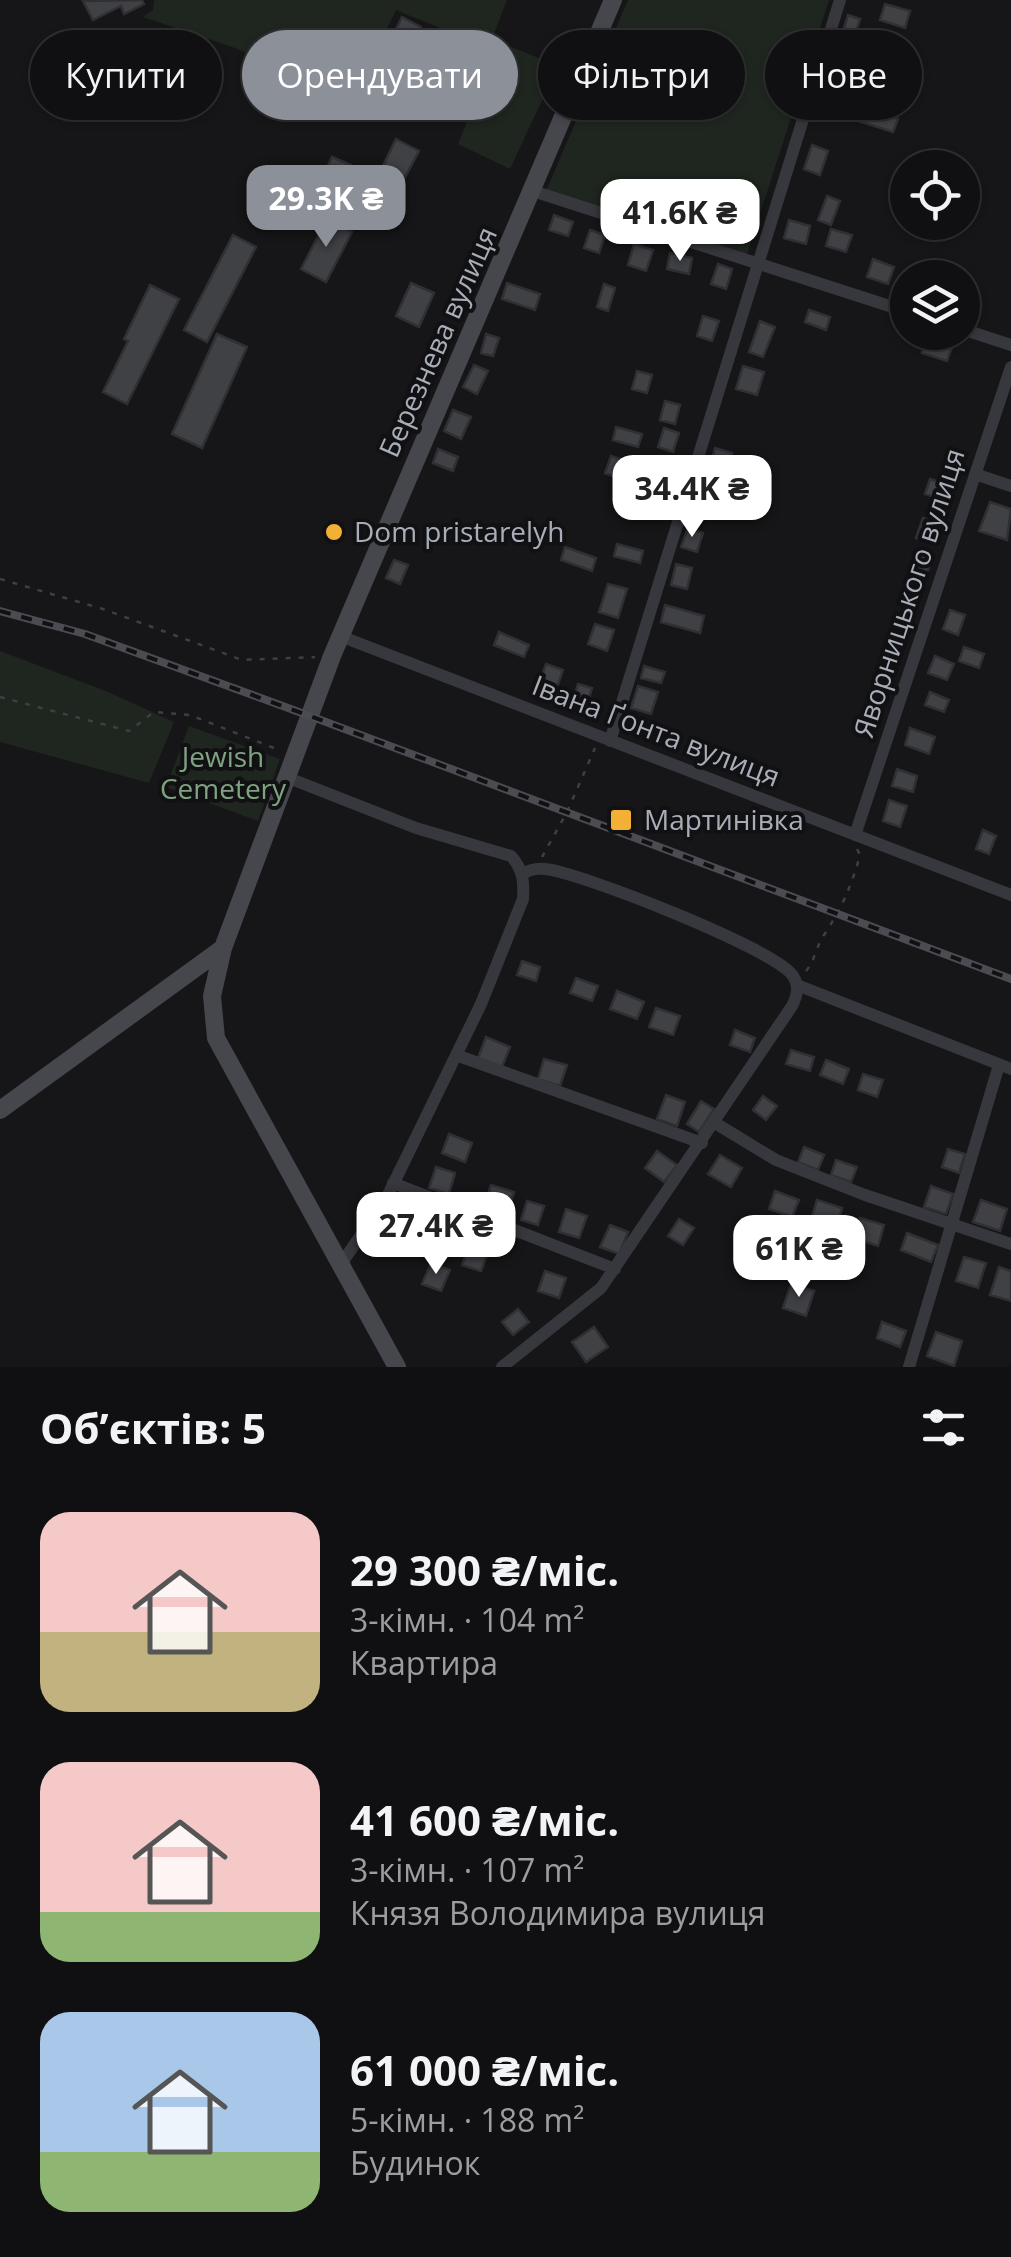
<!DOCTYPE html>
<html lang="uk">
<meta charset="utf-8">
<style>
:root{--surface:#101012;--page:#19191b;--text:#f1f3f6;--muted:#9c9d9f;--line:#303032;--accent:#8c9099}
body{margin:0;font-family:"Open Sans",sans-serif;background:var(--page);color:var(--text);height:100vh;display:flex;flex-direction:column;font-size:38px;white-space:nowrap}
*{box-sizing:border-box;margin:0}
p{font-size:32px;color:var(--muted)}
.icon{flex:none;width:55px;height:55px;fill:none;stroke:currentColor;stroke-width:2;stroke-linecap:round;stroke-linejoin:round}
.map{position:relative;height:1367px;overflow:hidden}
.panel{display:flex;flex-direction:column;background:var(--surface);flex:1}
.panel>*{flex:none}
.guide{position:absolute;left:30px;top:30px;width:952px;height:90px;display:flex;gap:20px}
.fabs{position:absolute;left:890px;top:150px;display:grid;gap:20px}
.fabs a{display:grid;place-items:center;width:90px;height:90px;border-radius:50%;background:var(--surface);box-shadow:0 2px 8px #0004,0 0 0 2px var(--line);font-size:50px}
.price{position:absolute;translate:-50% -85px;padding:0 22px;border-radius:20px;background:#fff;color:#222;font-size:32px;line-height:65px;filter:drop-shadow(0 2px 5px #0008)}
.price::after{content:'';position:absolute;left:50%;top:60px;width:30px;height:22px;margin-left:-15px;background:inherit;clip-path:polygon(0 0,100% 0,50% 100%)}
.price.active{background:var(--accent);color:#fff}
ul{padding:0;list-style:none}
li{display:flex;align-items:center;gap:30px;height:250px;padding:0 40px}
li span{display:grid;place-items:center;flex:none;width:280px;height:200px;border-radius:30px;color:#555}
li>.icon{margin-inline-start:auto}
span .icon{width:120px;height:120px;fill:#fffc;stroke-width:1}
li b{font-size:42px}
h2{display:flex;justify-content:space-between;align-items:center;height:120px;padding:0 40px;font-size:42px}
.tag{padding:0 35px;border-radius:45px;background:var(--surface);box-shadow:0 2px 8px #0004,0 0 0 2px var(--line);font-size:35px;line-height:90px}
.tag.active{background:var(--accent);color:#fff}
.map>svg:first-child{display:block}
.green{fill:#1e261f}
.building{fill:#404145;stroke:#303034;stroke-width:2.5}
.lines{fill:none;stroke-linecap:round;stroke-linejoin:round}
.path{stroke:#3d3f44;stroke-width:2.5;stroke-dasharray:5 8;stroke-linecap:butt}
.street{stroke:#37383d;stroke-width:12}
.secondary{stroke:#45474d;stroke-width:18}
.rail-casing{stroke:#4a4c52;stroke-width:8}
.rail{stroke:#111113;stroke-width:4;stroke-dasharray:11;stroke-linecap:butt}
.poi-dot{fill:#f2b134;stroke:#111113;stroke-width:4}
.labels{text-anchor:middle;stroke-width:8;stroke-linejoin:round;paint-order:stroke}
.street-label{font-size:28px;fill:#a8adb8;stroke:#111113}
.poi-label{font-size:28px;fill:#a8adb8;stroke:#111113;text-anchor:start}
.park-label{font-size:28px;fill:#7fa381;stroke:#111113}
</style>
<div class="map">
<svg width="1011" height="1367" viewBox="0 0 1011 1367">
<rect width="100%" height="100%" fill="#161618"/>
<path class="green" d="M 154,0 L 507,0 L 492,39 L 558,66 L 510,169 L 458,144 L 491,61 L 447,41 L 452,33 L 396,10 L 379,45 L 370,42 L 344,96 L 235,48 L 143,17 L 153,10 Z
M 628,0 L 829,0 L 747,254 L 546,191 Z
M 0,651 L 106,691 L 174,722 L 149,783 L 0,742 Z
M 189,726 L 280,759 L 258,821 L 166,787 Z"/>
<path class="building" d="M 142,0 L 144,4 L 124,14 L 121,6 L 93,20 L 83,1 Z
M 885,4 L 910,11 L 905,28 L 880,20 Z
M 848,15 L 860,19 L 853,41 L 841,37 Z
M 402,17 L 421,27 L 387,97 L 367,87 Z
M 859,46 L 896,56 L 893,69 L 855,59 Z
M 862,107 L 898,119 L 893,132 L 858,121 Z
M 396,139 L 419,151 L 403,181 L 381,170 Z
M 812,145 L 828,151 L 820,175 L 804,169 Z
M 332,157 L 355,167 L 344,191 L 321,181 Z
M 827,196 L 840,201 L 831,225 L 818,220 Z
M 554,215 L 573,222 L 568,236 L 549,230 Z
M 327,219 L 352,232 L 326,282 L 301,269 Z
M 789,220 L 810,226 L 806,244 L 784,238 Z
M 831,229 L 852,235 L 846,252 L 826,246 Z
M 590,230 L 605,235 L 599,253 L 584,248 Z
M 233,235 L 256,247 L 207,342 L 184,330 Z
M 634,244 L 653,250 L 646,271 L 628,265 Z
M 670,253 L 692,258 L 689,274 L 667,269 Z
M 873,259 L 894,267 L 888,284 L 867,277 Z
M 718,264 L 732,269 L 726,289 L 711,284 Z
M 411,283 L 434,293 L 419,327 L 396,316 Z
M 507,283 L 540,294 L 535,310 L 502,299 Z
M 604,284 L 615,288 L 608,311 L 597,307 Z
M 150,285 L 179,299 L 127,404 L 103,392 L 128,341 L 124,339 Z
M 809,310 L 830,317 L 826,330 L 805,322 Z
M 703,316 L 719,321 L 712,341 L 697,336 Z
M 760,321 L 775,327 L 763,357 L 749,352 Z
M 217,334 L 247,347 L 202,448 L 172,434 Z
M 486,334 L 499,338 L 493,356 L 481,353 Z
M 927,338 L 952,347 L 947,361 L 922,353 Z
M 474,365 L 488,371 L 477,394 L 463,387 Z
M 743,366 L 764,372 L 757,395 L 736,389 Z
M 637,371 L 652,375 L 647,393 L 632,389 Z
M 665,401 L 680,405 L 675,424 L 660,420 Z
M 453,410 L 471,417 L 461,439 L 444,431 Z
M 616,427 L 642,434 L 638,447 L 613,440 Z
M 664,428 L 679,433 L 673,452 L 658,447 Z
M 715,448 L 732,453 L 726,472 L 710,467 Z
M 438,449 L 458,457 L 453,471 L 433,463 Z
M 611,456 L 626,461 L 620,479 L 605,473 Z
M 930,479 L 949,485 L 944,500 L 925,494 Z
M 990,502 L 1011,509 L 1007,540 L 979,531 Z
M 923,518 L 938,524 L 931,543 L 916,538 Z
M 688,528 L 703,533 L 697,552 L 681,547 Z
M 617,544 L 643,551 L 640,563 L 614,556 Z
M 565,547 L 596,558 L 592,571 L 561,560 Z
M 917,550 L 933,556 L 927,572 L 911,565 Z
M 394,560 L 408,565 L 400,584 L 386,578 Z
M 676,564 L 692,568 L 687,589 L 671,585 Z
M 608,584 L 627,589 L 618,618 L 599,612 Z
M 665,605 L 704,616 L 700,633 L 661,622 Z
M 950,610 L 965,615 L 958,635 L 943,629 Z
M 595,624 L 614,630 L 607,651 L 588,644 Z
M 499,632 L 529,645 L 524,657 L 494,645 Z
M 964,647 L 984,654 L 979,668 L 959,661 Z
M 935,656 L 954,664 L 947,680 L 928,673 Z
M 546,664 L 563,670 L 554,696 L 537,690 Z
M 644,666 L 665,672 L 661,683 L 641,678 Z
M 578,684 L 592,688 L 586,707 L 572,703 Z
M 638,686 L 658,692 L 651,714 L 631,708 Z
M 930,692 L 949,700 L 944,712 L 925,705 Z
M 910,728 L 935,737 L 929,754 L 905,745 Z
M 897,769 L 917,776 L 913,792 L 892,786 Z
M 889,800 L 907,806 L 900,827 L 883,821 Z
M 983,830 L 996,836 L 989,854 L 976,849 Z
M 522,961 L 540,967 L 536,981 L 517,975 Z
M 576,978 L 598,986 L 592,1001 L 570,993 Z
M 617,991 L 644,1002 L 637,1019 L 610,1009 Z
M 656,1008 L 680,1016 L 673,1035 L 649,1027 Z
M 735,1030 L 755,1038 L 750,1052 L 730,1045 Z
M 486,1037 L 510,1047 L 502,1067 L 478,1058 Z
M 791,1050 L 814,1057 L 810,1071 L 786,1064 Z
M 544,1059 L 567,1065 L 560,1086 L 538,1079 Z
M 826,1060 L 849,1069 L 843,1084 L 820,1075 Z
M 863,1074 L 883,1080 L 877,1097 L 858,1090 Z
M 666,1095 L 685,1102 L 677,1126 L 657,1119 Z
M 763,1096 L 777,1106 L 766,1120 L 753,1110 Z
M 701,1101 L 714,1109 L 699,1132 L 687,1124 Z
M 449,1134 L 472,1143 L 465,1162 L 442,1153 Z
M 804,1147 L 824,1155 L 818,1170 L 798,1162 Z
M 948,1149 L 965,1154 L 959,1173 L 942,1167 Z
M 657,1151 L 677,1165 L 664,1182 L 645,1168 Z
M 720,1155 L 742,1168 L 731,1187 L 708,1174 Z
M 836,1160 L 857,1167 L 851,1182 L 831,1175 Z
M 436,1167 L 455,1173 L 449,1194 L 429,1188 Z
M 491,1185 L 514,1192 L 506,1217 L 483,1209 Z
M 931,1186 L 953,1194 L 946,1214 L 924,1207 Z
M 775,1191 L 799,1200 L 792,1217 L 769,1209 Z
M 817,1200 L 842,1208 L 836,1231 L 810,1223 Z
M 981,1200 L 1007,1209 L 1000,1231 L 973,1222 Z
M 527,1201 L 544,1206 L 538,1225 L 521,1220 Z
M 566,1209 L 587,1216 L 579,1238 L 559,1232 Z
M 860,1218 L 884,1225 L 878,1246 L 853,1238 Z
M 679,1219 L 694,1228 L 683,1245 L 668,1236 Z
M 610,1225 L 628,1232 L 619,1254 L 600,1247 Z
M 799,1230 L 830,1242 L 821,1264 L 790,1253 Z
M 907,1233 L 938,1245 L 931,1262 L 901,1250 Z
M 468,1249 L 487,1255 L 481,1271 L 462,1265 Z
M 964,1257 L 986,1263 L 978,1288 L 956,1281 Z
M 431,1263 L 450,1270 L 441,1291 L 422,1284 Z
M 999,1267 L 1011,1271 L 1011,1301 L 990,1295 Z
M 545,1271 L 566,1278 L 559,1298 L 538,1291 Z
M 791,1284 L 814,1291 L 806,1316 L 783,1308 Z
M 518,1309 L 529,1322 L 513,1335 L 502,1322 Z
M 882,1322 L 906,1331 L 900,1347 L 877,1338 Z
M 594,1327 L 608,1347 L 586,1362 L 572,1342 Z
M 936,1332 L 962,1341 L 954,1366 L 927,1356 Z"/>
<g class="lines">
<path class="path" d="M 0,579 L 103,609 L 242,660 L 315,657
M 0,697 L 129,731 L 154,712 L 190,715 L 279,750
M 542,857 L 567,812 L 595,748
M 806,971 C 815,960 816,947 824,935 C 841,909 851,888 860,855 L 857,849"/>
<path class="street" d="M 533,191 L 908,312
M 962,329 L 1011,345
M 975,474 L 1011,486
M 340,636 L 1011,895
M 610,741 L 840,0
M 286,777 L 416,828 L 511,856 C 523,869 524,881 523,899 L 481,1004 L 386,1199 L 341,1264
M 855,835 L 1011,367
M 797,985 L 1011,1069
M 456,1055 L 702,1143
M 715,1123 L 776,1160 L 865,1195 L 1011,1244
M 393,1183 L 615,1269
M 502,1367 L 601,1288 L 792,1006 C 797,996 800,986 793,976 C 777,950 580,872 545,869 C 537,868 529,870 522,874
M 909,1367 L 999,1065"/>
<path class="secondary" d="M 223,948 L 212,996 L 216,1038 L 397,1367
M 0,1110 L 223,948 L 332,656 L 613,0"/>
<defs>
<path id="rail" d="M 0,611 L 85,634 L 310,716 L 1011,979"/>
</defs>
<use href="#rail" class="rail-casing"/>
<use href="#rail" class="rail"/>
</g>
<g class="poi-dot">
<circle cx="334" cy="532" r="10"/>
<rect x="609" y="808" width="24" height="24" rx="5"/>
</g>
<g class="labels">
<g class="street-label">
<text transform="translate(438 342) rotate(-66)" y="10">Березнева вулиця</text>
<text transform="translate(909 593) rotate(-72)" y="10">Яворницького вулиця</text>
<text transform="translate(656 731) rotate(21)" y="10">Івана Ґонта вулиця</text>
</g>
<g class="poi-label">
<text x="354" y="542">Dom pristarelyh</text>
<text x="644" y="830">Мартинівка</text>
</g>
<g class="park-label">
<text x="223" y="767">Jewish<tspan x="223" dy="32">Cemetery</tspan></text>
</g>
</g>
</svg>
<div class="fabs">
<a><svg class="icon" aria-label="locate" viewBox="0 0 24 24"><circle cx="12" cy="12" r="6"/><path d="M12 2v4M12 18v4M2 12h4M18 12h4"/></svg></a>
<a><svg class="icon" aria-label="layers" viewBox="0 0 24 24"><path d="M12 4l9 5-9 5-9-5zM3 14l9 5 9-5"/></svg></a>
</div>
<b class="price active" style="left:326px;top:250px">29.3K ₴</b>
<b class="price" style="left:680px;top:264px">41.6K ₴</b>
<b class="price" style="left:692px;top:540px">34.4K ₴</b>
<b class="price" style="left:436px;top:1277px">27.4K ₴</b>
<b class="price" style="left:799px;top:1300px">61K ₴</b>
<div class="guide">
<a class="tag">Купити</a>
<a class="tag active">Орендувати</a>
<a class="tag">Фільтри</a>
<a class="tag">Нове</a>
</div>
</div>
<section class="panel">
<h2>Об’єктів: 5<svg class="icon" aria-label="filters" viewBox="0 0 24 24"><path d="M4 7h16M4 17h16"/><circle cx="9" cy="7" r="2"/><circle cx="15" cy="17" r="2"/></svg></h2>
<ul>
<li><span style="background:linear-gradient(#f6c9c9 60%,#c2b280 0)"><svg class="icon" aria-label="home" viewBox="0 0 24 24"><path d="M3 11l9-7 9 7M6 9v11h12V9"/></svg></span><div><b>29 300 ₴/міс.</b><p>3-кімн. · 104 m²</p><p>Квартира</p></div></li>
<li><span style="background:linear-gradient(#f6c9c9 75%,#8fb573 0)"><svg class="icon" aria-label="home" viewBox="0 0 24 24"><path d="M3 11l9-7 9 7M6 9v11h12V9"/></svg></span><div><b>41 600 ₴/міс.</b><p>3-кімн. · 107 m²</p><p>Князя Володимира вулиця</p></div></li>
<li><span style="background:linear-gradient(#a9c7e8 70%,#8fb573 0)"><svg class="icon" aria-label="home" viewBox="0 0 24 24"><path d="M3 11l9-7 9 7M6 9v11h12V9"/></svg></span><div><b>61 000 ₴/міс.</b><p>5-кімн. · 188 m²</p><p>Будинок</p></div></li>
</ul>
</section>
